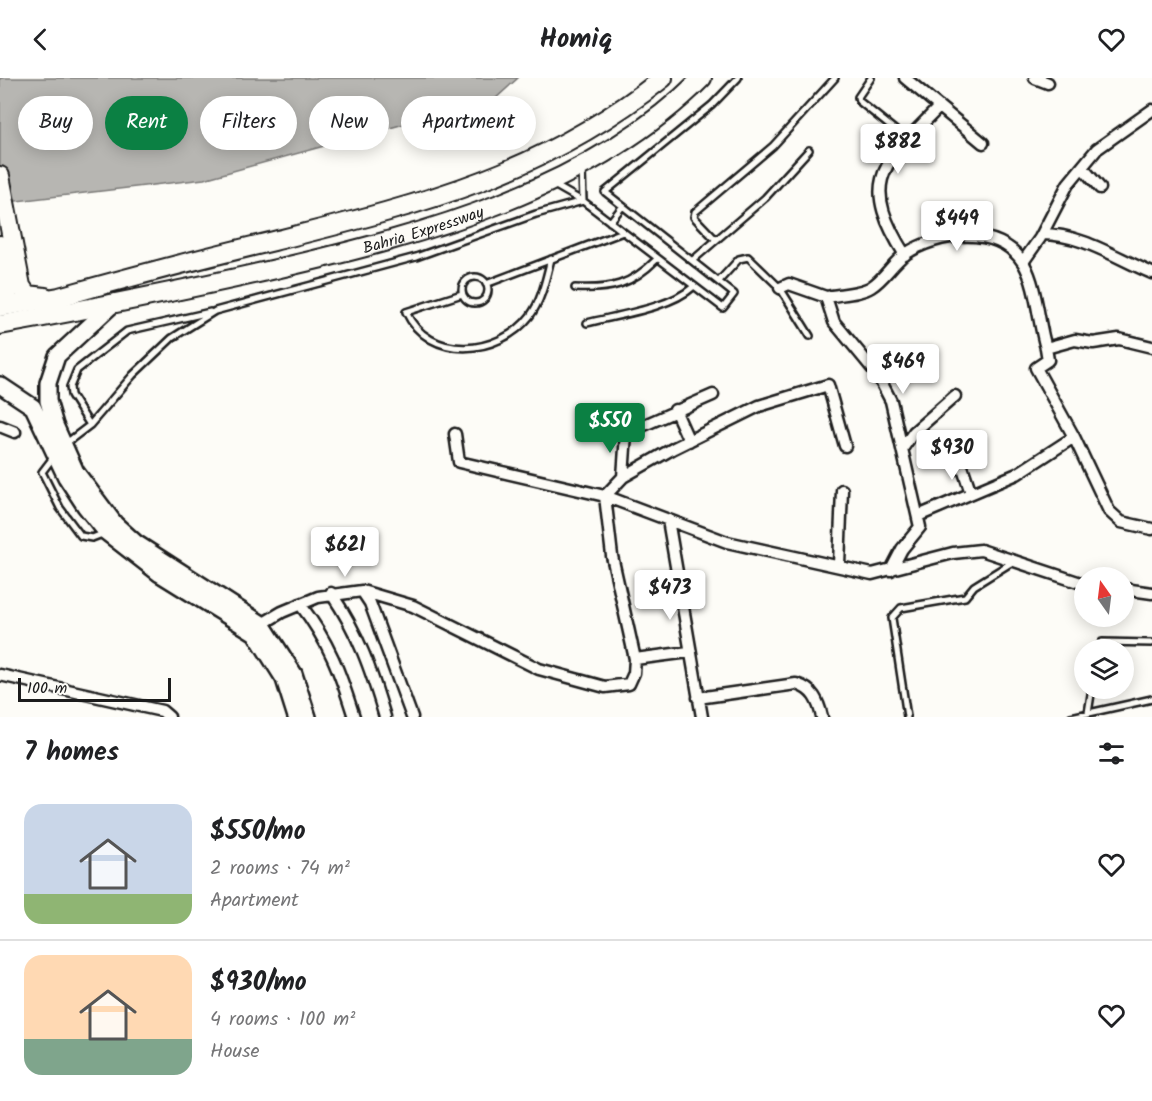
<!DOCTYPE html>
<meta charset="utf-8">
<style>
:root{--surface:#fff;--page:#f6f6f6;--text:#202124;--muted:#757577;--line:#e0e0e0;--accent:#0b8043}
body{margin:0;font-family:Kalam,sans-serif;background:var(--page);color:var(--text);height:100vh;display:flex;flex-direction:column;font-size:22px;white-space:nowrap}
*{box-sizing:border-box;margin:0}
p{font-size:20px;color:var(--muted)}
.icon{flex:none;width:33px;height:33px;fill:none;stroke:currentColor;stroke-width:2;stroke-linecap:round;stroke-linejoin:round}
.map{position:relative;height:639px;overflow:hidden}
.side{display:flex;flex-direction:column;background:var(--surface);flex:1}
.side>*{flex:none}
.hud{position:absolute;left:18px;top:18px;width:600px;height:54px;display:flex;gap:12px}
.needle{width:39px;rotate:346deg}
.controls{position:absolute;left:1074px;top:489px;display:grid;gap:12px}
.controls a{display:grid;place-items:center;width:60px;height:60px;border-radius:50%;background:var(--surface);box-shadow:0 3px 15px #0003;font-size:30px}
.scale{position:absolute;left:18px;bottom:15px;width:153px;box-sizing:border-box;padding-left:6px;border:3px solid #1c1c1c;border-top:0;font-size:16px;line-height:21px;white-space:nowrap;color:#1c1c1c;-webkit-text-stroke:4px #fdfcf7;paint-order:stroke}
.price{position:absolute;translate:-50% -51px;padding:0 14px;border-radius:6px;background:#fff;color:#222;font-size:20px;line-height:39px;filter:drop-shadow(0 2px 3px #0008)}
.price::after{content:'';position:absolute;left:50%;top:36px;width:18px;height:14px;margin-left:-9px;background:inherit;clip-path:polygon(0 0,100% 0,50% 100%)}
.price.on{background:var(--accent);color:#fff}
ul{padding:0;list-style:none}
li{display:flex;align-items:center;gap:18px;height:150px;padding:0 24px}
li+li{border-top:2px solid var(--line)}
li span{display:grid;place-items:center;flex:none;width:168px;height:120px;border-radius:18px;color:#555}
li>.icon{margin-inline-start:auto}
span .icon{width:72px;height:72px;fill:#fffc;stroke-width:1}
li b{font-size:26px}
h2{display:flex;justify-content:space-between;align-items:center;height:72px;padding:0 24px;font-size:26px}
.pill{padding:0 21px;border-radius:27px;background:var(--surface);box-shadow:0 3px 15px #0003;font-size:21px;line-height:54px}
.pill.on{background:var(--accent);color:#fff}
header{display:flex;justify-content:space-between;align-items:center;height:78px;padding:0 24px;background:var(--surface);font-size:27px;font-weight:700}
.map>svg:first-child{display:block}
.water{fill:#b7b6b2;stroke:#797876;stroke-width:1.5}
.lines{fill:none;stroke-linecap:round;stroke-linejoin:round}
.lane-casing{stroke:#1c1c1c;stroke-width:10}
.street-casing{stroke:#1c1c1c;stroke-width:15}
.secondary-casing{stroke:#1c1c1c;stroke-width:20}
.primary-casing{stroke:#1c1c1c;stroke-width:22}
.lane{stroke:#fdfcf7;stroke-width:5}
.street{stroke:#fdfcf7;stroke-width:10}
.secondary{stroke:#fdfcf7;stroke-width:15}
.primary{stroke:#fdfcf7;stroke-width:18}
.labels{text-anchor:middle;stroke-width:5;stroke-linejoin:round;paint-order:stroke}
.street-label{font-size:16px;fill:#1c1c1c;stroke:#fdfcf7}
</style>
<header><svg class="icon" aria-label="back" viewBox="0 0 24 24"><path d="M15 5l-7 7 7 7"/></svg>Homiq<svg class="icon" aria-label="heart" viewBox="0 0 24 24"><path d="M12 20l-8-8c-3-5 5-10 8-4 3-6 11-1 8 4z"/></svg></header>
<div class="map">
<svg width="1152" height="639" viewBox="0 0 1152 639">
<rect width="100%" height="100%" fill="#fdfcf7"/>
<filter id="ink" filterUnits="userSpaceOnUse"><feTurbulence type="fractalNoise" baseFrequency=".0167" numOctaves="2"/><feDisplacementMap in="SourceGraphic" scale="12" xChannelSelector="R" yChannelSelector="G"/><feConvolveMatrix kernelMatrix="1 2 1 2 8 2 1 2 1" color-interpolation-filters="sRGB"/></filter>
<g filter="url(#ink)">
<path class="water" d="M 0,0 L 518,0 L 495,21 L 204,101 L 0,125 Z"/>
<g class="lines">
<defs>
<path id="lane" d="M 871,0 L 858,19 L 859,23 L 907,62
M 582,93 L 583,123 L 723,230 L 734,216 L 605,114 L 712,27 L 738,0
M 554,107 L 582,123
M 610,144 L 622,129
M 715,161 L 694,139 L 695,134 L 773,68 L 835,0
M 693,182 L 765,120 L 809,72
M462 212a13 13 0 1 1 26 0a13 13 0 1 1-26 0Z
M 719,203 L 739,181 L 748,179 L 780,210 L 810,258
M 486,206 L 623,154
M 575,210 C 611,212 631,207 657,181
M 462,216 L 406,234 C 429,284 499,278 530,238 C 542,222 546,200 551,181
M 587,245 C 618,237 670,230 693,209
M 90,347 L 71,317 L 70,309 L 77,292 L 127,253 L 210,234
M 65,366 L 90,347 L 133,297 L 172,260 L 215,233 L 416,179 L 536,136 L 583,123
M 55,377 L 42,394 L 60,430 L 81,458 L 92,460 L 105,455
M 1098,572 L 1102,564 L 1152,565
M 1088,635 L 1092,610
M 907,639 L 892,540 L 901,530 L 965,519 L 974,508 L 1014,483
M 1071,639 L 1152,621"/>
<path id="street" d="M 905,0 L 983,65
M 1035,0 L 1048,5
M 1082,89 L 1100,110
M 1042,156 C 1082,156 1116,180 1152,195
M 905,177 C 857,101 885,85 939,29
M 1023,184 L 1040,160 L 1068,106 L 1097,71 L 1152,32
M 780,210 L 789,206 L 826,219 L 834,244 L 877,296 L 891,323 L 920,449 L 902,471 L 891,492
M 826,219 C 839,216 860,216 871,209 C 884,201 892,186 904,177 C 937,154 1000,146 1024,186 C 1037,209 1038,244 1046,270
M 1152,269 L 1119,261 L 1093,265 L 1075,262 L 1046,270 L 1048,282 L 1036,290 L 1074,359 L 1109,433 L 1121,444 L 1152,451
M 675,332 L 689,363
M 0,348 L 15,354
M 455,356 L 459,384 L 605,418 L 727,464 L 872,496 L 953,475 L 981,472 L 1084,506
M 902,371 L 914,354 L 955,318
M 960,382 L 971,415
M 623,399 L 626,355 L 713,317
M 918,438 L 1017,396 L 1074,359
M 668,442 L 702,639
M 839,487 L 842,412
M 1124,511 L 1152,515
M 362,513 L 370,525 L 412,639
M 331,515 C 359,556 371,592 385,639
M 300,526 C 329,564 340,594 354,639
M 262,546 L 282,534 L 318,519 L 362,513 L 413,528 L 539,591 L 605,609 L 629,606 L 634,595 L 635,581 L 612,478 L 605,418 L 623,399 L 674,370 L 759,328 L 828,307 L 845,368
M 635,581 L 689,574
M 0,597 L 162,633 L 169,639
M 698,620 L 796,606 C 813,611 818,622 822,639"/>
<path id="secondary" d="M 111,228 L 57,278 L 48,305 L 48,323 L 55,347 L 76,394 L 115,446 L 136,465 L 262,546 L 294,596 L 308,639
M 0,307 L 33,329 L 66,399 L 85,428 L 106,454 L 160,496 L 255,555 L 284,601 L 296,639"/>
<g id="primary">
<path d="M 0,98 L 21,208 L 27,217 L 45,219"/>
<path d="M 0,167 L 8,212 L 7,217 L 0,223"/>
<path d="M 0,229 L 59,219 C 130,199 202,180 274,163 C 421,126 542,97 663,0"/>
<path id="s1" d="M 0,247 C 93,230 184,212 276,191 C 424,157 592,111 702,0"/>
</g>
</defs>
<use href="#lane" class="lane-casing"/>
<use href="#street" class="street-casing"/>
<use href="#secondary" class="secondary-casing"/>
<use href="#primary" class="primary-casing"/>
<use href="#lane" class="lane"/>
<use href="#street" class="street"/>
<use href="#secondary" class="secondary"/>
<use href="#primary" class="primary"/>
</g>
</g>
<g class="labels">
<g class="street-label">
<text dy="6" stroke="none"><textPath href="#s1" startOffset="434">Bahria Expressway</textPath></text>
</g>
</g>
</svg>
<div class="controls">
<a><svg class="needle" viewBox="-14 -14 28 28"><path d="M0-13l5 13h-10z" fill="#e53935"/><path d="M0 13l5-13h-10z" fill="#757577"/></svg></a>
<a><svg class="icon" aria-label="layers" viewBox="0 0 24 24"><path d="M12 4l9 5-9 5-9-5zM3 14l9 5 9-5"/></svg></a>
</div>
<div class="scale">100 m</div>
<b class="price" style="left:898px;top:97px">$882</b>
<b class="price" style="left:957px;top:174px">$449</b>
<b class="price" style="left:903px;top:317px">$469</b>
<b class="price on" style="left:610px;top:376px">$550</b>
<b class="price" style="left:952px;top:403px">$930</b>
<b class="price" style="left:345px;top:500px">$621</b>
<b class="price" style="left:670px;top:543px">$473</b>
<div class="hud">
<a class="pill">Buy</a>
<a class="pill on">Rent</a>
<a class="pill">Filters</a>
<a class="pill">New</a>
<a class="pill">Apartment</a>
</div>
</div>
<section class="side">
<h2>7 homes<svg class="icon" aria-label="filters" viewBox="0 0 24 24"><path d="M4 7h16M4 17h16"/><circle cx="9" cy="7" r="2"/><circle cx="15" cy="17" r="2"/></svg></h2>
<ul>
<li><span style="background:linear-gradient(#c9d6e8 75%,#8fb573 0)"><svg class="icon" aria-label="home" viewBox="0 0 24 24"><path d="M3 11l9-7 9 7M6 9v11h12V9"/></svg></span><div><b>$550/mo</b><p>2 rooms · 74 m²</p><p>Apartment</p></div><svg class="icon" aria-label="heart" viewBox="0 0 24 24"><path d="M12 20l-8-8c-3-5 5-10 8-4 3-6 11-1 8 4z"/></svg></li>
<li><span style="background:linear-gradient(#ffd9b3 70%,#7fa58c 0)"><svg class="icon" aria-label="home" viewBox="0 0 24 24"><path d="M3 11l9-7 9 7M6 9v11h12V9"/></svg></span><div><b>$930/mo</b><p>4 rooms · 100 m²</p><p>House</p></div><svg class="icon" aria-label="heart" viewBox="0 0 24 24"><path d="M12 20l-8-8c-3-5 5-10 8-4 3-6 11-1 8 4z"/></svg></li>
</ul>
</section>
